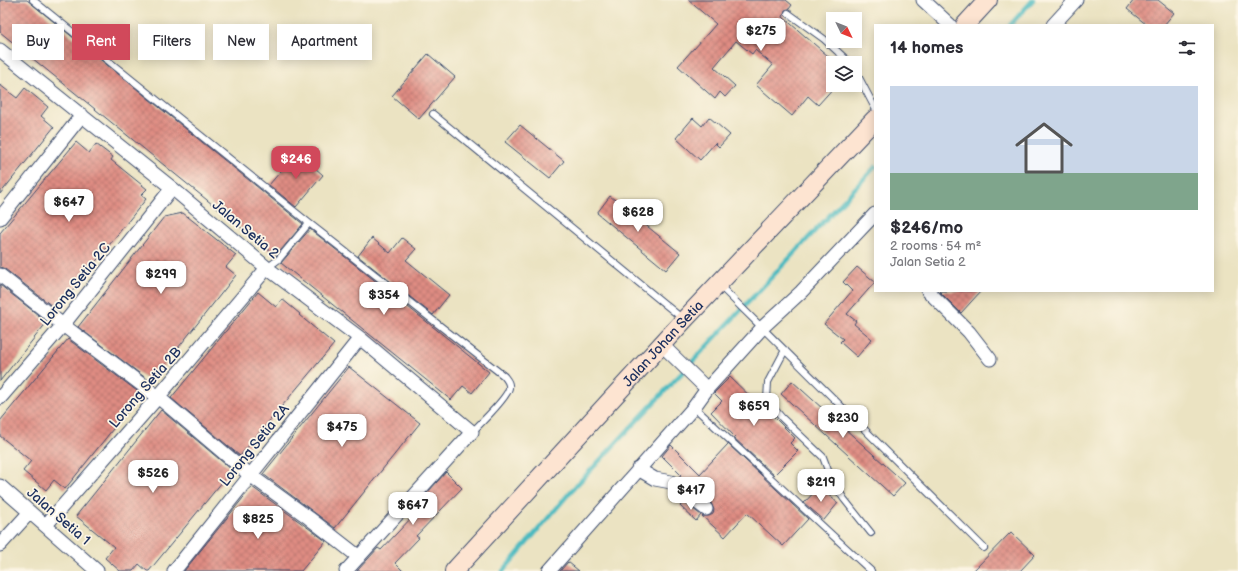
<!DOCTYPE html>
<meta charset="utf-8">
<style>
:root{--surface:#fff;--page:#f2f2f3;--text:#2b2b33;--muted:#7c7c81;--line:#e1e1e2;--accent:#d1495b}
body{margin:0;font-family:"Balsamiq Sans",sans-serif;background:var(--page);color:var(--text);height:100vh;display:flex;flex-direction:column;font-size:15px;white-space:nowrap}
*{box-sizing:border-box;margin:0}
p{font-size:13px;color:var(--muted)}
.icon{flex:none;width:22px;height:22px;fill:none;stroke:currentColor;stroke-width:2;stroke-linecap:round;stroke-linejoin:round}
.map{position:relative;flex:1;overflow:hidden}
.side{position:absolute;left:874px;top:24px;width:340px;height:268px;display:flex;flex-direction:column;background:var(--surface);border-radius:0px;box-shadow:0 2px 10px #0003}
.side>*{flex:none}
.guide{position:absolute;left:12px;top:24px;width:380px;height:36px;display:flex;gap:8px}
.needle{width:26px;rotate:133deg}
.buttons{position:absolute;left:826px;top:12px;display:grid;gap:8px}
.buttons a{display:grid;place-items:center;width:36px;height:36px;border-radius:0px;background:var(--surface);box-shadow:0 2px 10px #0003;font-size:20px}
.price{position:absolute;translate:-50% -34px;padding:0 9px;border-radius:8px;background:#fff;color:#222;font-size:13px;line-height:26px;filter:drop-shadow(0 1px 2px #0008)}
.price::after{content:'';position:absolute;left:50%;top:24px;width:12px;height:9px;margin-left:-6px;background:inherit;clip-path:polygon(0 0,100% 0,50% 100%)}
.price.on{background:var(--accent);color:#fff}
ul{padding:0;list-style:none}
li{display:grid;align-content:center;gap:8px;height:212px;padding:0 16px}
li+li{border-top:1px solid var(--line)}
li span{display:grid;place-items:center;height:124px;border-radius:0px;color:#555}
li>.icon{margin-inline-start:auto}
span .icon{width:72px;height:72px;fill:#fffc;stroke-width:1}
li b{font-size:17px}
h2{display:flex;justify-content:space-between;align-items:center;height:48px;padding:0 16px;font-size:17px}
.chip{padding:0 14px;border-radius:0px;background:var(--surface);box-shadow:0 2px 10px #0003;font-size:14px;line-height:36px}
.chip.on{background:var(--accent);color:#fff}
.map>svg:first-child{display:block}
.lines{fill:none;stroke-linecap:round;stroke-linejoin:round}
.stream{stroke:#4bbac0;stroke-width:4.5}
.building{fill:url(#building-cross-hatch)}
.lane-casing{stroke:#3a4a6d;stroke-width:8}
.street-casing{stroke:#3a4a6d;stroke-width:15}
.secondary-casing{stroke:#3a4a6d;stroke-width:20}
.lane{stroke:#fff;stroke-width:6}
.street{stroke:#fff;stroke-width:13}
.secondary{stroke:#fde4d1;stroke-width:18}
.labels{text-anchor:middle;stroke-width:3.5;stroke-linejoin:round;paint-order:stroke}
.street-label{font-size:14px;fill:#1b2f5e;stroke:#fcf5e5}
</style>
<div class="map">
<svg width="1238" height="571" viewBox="0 0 1238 571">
<defs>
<pattern id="building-cross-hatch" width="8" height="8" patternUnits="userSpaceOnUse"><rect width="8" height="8" fill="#df8c82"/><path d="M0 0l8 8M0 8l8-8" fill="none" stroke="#b4736e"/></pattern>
</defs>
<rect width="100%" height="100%" fill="#fcf5e5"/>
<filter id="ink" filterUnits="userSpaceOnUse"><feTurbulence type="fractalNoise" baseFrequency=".025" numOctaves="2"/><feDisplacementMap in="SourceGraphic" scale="8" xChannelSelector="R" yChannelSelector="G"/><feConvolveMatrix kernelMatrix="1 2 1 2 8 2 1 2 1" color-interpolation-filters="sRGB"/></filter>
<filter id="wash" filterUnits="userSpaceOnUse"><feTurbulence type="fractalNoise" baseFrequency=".012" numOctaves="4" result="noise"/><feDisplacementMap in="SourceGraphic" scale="16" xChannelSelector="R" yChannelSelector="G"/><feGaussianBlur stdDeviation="0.9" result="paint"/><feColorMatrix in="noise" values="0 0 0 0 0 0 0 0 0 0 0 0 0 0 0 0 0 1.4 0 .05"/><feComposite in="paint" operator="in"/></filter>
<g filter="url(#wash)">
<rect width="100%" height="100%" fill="#ebe3c2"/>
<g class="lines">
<path class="stream" d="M 1010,25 L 1033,0
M 503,571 L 572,490 L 875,167"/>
</g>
<g id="blocks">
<path class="building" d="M 0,0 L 27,0 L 303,224 L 276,256 L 0,32 Z
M 688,0 L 786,0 L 792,5 L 789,9 L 785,10 L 783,17 L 836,63 L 833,63 L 833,85 L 836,85 L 818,105 L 808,96 L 792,116 L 756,85 L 773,65 L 755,50 L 752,54 L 736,41 L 714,67 L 735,86 L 725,97 L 720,92 L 715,99 L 678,66 L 694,48 L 694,49 L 716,24 Z
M 1134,0 L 1158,0 L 1174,13 L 1164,25 L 1147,25 L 1127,9 Z
M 428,54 L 455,77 L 419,119 L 392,96 Z
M 0,85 L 17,98 L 25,88 L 48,107 L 41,116 L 54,127 L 0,194 Z
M 709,117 L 730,135 L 719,147 L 715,143 L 700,160 L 676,138 L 693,118 L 702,126 Z
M 520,125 L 564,161 L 550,178 L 505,142 Z
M 76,142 L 89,153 L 96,144 L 113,157 L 111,160 L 147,189 L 141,195 L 146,199 L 57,310 L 5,269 L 0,267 L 0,233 Z
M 297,152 L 323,175 L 296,207 L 269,185 Z
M 610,196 L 680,253 L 666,270 L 597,213 Z
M 183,213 L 236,255 L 226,267 L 236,275 L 151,382 L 78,327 L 164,217 Z
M 310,229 L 427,322 L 489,372 L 472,393 L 463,386 L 451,400 L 281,263 Z
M 372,238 L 390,253 L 402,238 L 416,249 L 406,260 L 449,295 L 433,315 L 358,256 Z
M 857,267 L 875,282 L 847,314 L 856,321 L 854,324 L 872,339 L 857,357 L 840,342 L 843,339 L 824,324 L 852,291 L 843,282 Z
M 0,285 L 47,322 L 0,381 Z
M 939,291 L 981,291 L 961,313 Z
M 258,292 L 276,307 L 282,299 L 300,314 L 299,315 L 334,344 L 240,456 L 171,398 Z
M 68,339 L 141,394 L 65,489 L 54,480 L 46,490 L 23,471 L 31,461 L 0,436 L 0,421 Z
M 349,367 L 420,423 L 335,528 L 263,474 Z
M 730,377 L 756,402 L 758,401 L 795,438 L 790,443 L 798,451 L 774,475 L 734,438 L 735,437 L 711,412 L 722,401 L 714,393 Z
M 792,381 L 905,483 L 893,496 L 781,394 Z
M 161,410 L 232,470 L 149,571 L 147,571 L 139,564 L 133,571 L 120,571 L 105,558 L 114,547 L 76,516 Z
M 728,444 L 808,519 L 783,546 L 747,513 L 725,537 L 702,516 L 709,516 L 713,514 L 714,510 L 711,503 L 678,477 L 681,475 L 662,456 L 671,445 L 700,474 Z
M 446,472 L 462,488 L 416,536 L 419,538 L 395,563 L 403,571 L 357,571 L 378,548 L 381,550 L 413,516 L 409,513 Z
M 252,487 L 326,541 L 301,571 L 184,571 Z
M 819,487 L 838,503 L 824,520 L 804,503 Z
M 684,502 L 701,515 L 696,521 L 680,506 Z
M 1011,532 L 1035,555 L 1020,571 L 973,571 Z
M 568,562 L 579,571 L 560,571 Z"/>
</g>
</g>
<g filter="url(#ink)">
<use href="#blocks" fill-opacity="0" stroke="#3a4a6d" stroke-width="1"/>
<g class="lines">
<defs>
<path id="lane" d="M 33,0 L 309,223 L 504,376 C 507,380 510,383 509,388 C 508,397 480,424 472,432
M 788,13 L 824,39 L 850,63
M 855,70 L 875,108
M 433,114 L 683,319
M 267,268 L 279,259 L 309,223
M 720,286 L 984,548
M 785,350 L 768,382 L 767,400 L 782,418 L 823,457 L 832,481 L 844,499 L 871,533
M 694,407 L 871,571"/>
<path id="street" d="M 923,0 L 950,25
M 1053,25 L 1076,0
M 0,50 L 172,188 L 267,268 L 360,338 L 472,432 L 346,571
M 0,218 L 82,115
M 0,275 L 63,325 L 158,397 L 250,475 L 309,518 L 359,557
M 928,291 L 969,332 L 990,359
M 662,345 L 707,389
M 0,398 L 63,325 L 172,188
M 638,469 L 655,479 L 671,482 L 706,509
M 0,486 L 97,571
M 46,525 L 158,397 L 267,268
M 0,545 L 30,512
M 174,571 L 360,338
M 549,571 L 694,407 L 707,389 L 763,327 L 801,292 L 875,214"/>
<g id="secondary">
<path d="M 965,25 L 988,0"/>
<path id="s1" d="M 454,571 L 684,320 L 875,119"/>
</g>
</defs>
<use href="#lane" class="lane-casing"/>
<use href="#street" class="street-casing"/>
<use href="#secondary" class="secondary-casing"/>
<use href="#lane" class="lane"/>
<use href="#street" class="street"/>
<use href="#secondary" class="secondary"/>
</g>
</g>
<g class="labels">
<g class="street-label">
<text transform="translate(246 229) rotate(40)" y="5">Jalan Setia 2</text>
<text transform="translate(75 284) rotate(-51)" y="5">Lorong Setia 2C</text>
<text dy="5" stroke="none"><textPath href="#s1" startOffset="309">Jalan Johan Setia</textPath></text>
<text transform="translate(145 387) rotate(-49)" y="5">Lorong Setia 2B</text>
<text transform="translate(254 445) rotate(-51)" y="5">Lorong Setia 2A</text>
<text transform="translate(59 516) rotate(41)" y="5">Jalan Setia 1</text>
</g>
</g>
</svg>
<div class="buttons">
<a><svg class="needle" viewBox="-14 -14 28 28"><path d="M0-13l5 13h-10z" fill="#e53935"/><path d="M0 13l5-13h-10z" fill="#7c7c81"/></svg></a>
<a><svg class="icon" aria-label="layers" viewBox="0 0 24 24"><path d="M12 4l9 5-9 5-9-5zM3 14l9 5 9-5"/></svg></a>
</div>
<b class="price" style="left:761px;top:52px">$275</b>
<b class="price on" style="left:296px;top:180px">$246</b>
<b class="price" style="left:69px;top:223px">$647</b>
<b class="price" style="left:638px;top:233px">$628</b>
<b class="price" style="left:161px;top:295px">$299</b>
<b class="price" style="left:384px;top:316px">$354</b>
<b class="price" style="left:754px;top:427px">$659</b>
<b class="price" style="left:843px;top:439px">$230</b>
<b class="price" style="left:342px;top:448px">$475</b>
<b class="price" style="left:153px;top:494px">$526</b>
<b class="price" style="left:821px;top:503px">$219</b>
<b class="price" style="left:691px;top:511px">$417</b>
<b class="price" style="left:413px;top:526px">$647</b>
<b class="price" style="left:258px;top:540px">$825</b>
<div class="guide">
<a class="chip">Buy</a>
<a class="chip on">Rent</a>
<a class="chip">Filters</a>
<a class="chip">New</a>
<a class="chip">Apartment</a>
</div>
<section class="side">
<h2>14 homes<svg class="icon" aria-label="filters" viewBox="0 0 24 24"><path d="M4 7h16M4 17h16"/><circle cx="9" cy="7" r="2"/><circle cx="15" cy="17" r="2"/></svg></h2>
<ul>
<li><span style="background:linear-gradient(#c9d6e8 70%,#7fa58c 0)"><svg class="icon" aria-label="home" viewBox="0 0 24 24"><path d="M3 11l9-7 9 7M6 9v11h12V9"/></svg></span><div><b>$246/mo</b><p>2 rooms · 54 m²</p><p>Jalan Setia 2</p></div></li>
</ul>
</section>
</div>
